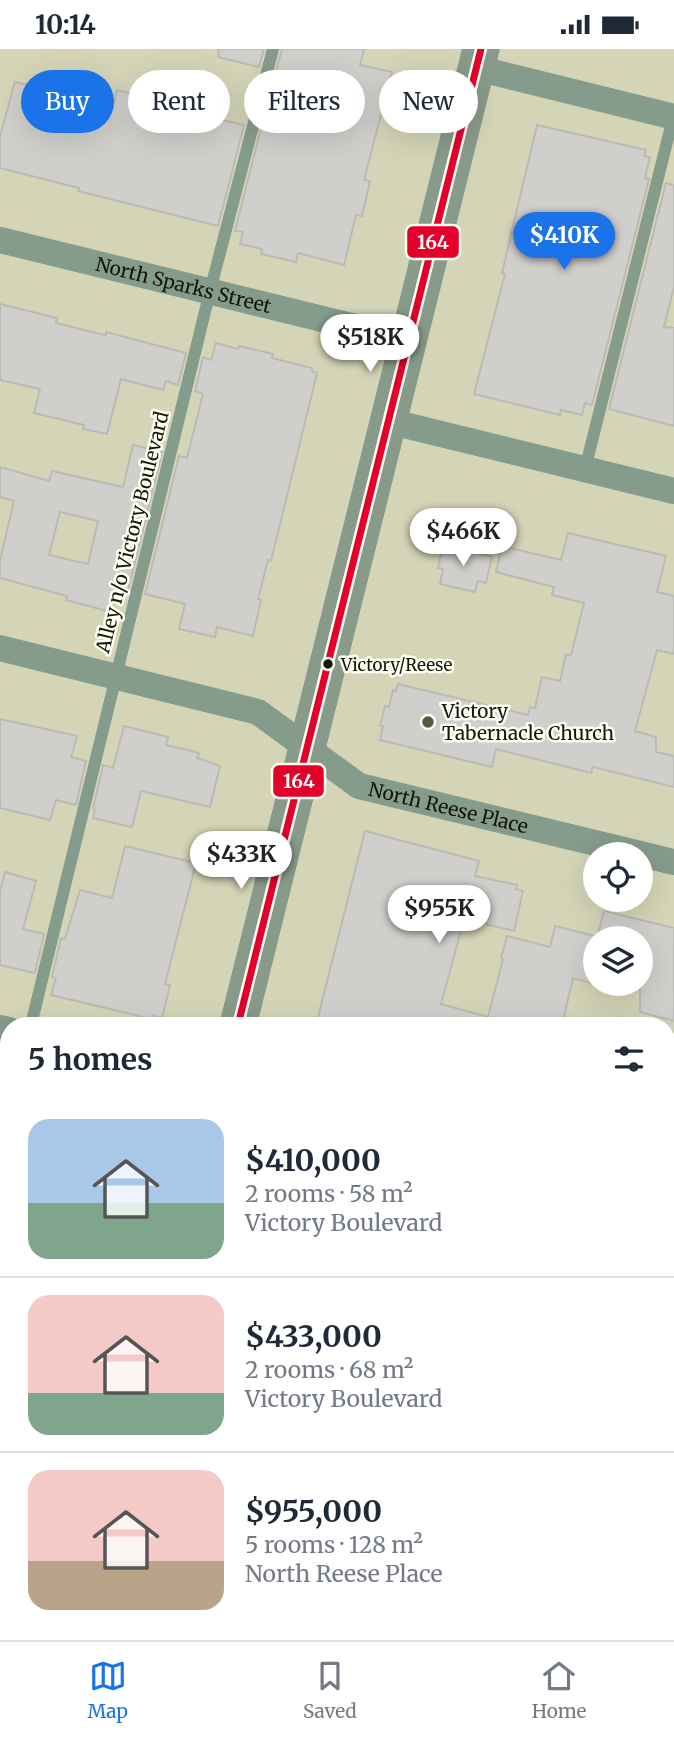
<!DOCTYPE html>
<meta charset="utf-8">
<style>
:root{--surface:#fff;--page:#f6f6f7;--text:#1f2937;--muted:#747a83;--line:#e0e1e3;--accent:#1a73e8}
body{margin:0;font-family:Merriweather,serif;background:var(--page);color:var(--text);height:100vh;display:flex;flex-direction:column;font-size:26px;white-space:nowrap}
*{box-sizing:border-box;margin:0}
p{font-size:23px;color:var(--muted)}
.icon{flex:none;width:38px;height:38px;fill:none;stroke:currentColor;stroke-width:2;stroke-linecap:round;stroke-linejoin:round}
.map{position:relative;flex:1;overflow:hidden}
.drawer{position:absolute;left:0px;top:968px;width:676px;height:625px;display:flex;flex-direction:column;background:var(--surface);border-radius:28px 28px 0 0;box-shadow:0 7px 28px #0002}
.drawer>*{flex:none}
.guide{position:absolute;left:21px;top:21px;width:634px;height:63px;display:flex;gap:14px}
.buttons{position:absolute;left:583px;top:793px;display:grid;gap:14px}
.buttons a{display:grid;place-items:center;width:70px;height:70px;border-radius:50%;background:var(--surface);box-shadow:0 7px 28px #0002;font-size:35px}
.price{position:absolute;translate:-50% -60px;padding:0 16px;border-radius:24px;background:#fff;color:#222;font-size:23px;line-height:46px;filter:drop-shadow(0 2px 4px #0008)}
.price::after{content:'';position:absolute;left:50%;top:42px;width:21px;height:16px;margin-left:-10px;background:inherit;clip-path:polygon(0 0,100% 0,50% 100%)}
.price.current{background:var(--accent);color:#fff}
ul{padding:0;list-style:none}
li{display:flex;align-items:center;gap:21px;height:175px;padding:0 28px}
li+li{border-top:2px solid var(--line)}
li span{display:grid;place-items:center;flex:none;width:196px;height:140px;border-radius:21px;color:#555}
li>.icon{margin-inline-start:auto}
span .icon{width:84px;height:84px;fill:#fffc;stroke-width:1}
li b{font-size:30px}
h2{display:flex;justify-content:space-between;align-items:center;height:84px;padding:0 28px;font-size:30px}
.pill{padding:0 24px;border-radius:32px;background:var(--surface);box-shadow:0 7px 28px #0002;font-size:24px;line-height:63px}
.pill.current{background:var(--accent);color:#fff}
.status{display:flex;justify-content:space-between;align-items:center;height:49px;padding:0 35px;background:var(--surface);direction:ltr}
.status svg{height:19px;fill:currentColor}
.tabs{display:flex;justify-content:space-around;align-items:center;height:98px;border-top:2px solid var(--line);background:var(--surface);font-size:19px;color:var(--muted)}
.tabs a{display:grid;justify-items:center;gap:4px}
.tabs .current{color:var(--accent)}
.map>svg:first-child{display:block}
.building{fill:#d0cfcb;stroke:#bbbab6;stroke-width:2;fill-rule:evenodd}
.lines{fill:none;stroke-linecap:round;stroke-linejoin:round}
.service{stroke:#859b8c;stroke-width:12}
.minor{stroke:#859b8c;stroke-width:26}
.secondary{stroke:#889a89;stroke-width:37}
.bus-1-casing{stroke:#fefff4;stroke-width:12}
.bus-1{stroke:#e4002b;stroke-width:7}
.bus-dot{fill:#161603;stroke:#fefff4;stroke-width:2.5}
.poi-dot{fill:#585842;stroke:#fefff4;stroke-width:2.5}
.labels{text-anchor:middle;stroke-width:5;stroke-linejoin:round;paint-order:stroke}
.bus-label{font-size:17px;fill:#161603;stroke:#fefff4;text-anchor:start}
.street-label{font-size:19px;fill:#161603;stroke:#fefff4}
.poi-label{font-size:19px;fill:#161603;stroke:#fefff4;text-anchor:start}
.line-badge{stroke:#fefff4;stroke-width:2.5}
.badge-label{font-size:19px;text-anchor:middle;font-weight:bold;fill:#fff}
</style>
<div class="status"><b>10:14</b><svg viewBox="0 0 49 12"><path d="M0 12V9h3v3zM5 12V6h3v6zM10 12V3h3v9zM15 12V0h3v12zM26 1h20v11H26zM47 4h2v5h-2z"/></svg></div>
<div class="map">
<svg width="674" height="1591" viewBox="0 0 674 1591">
<rect width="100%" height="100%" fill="#d4d4b7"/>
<path class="building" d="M 219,0 L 264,0 L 259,18 L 218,8 Z
M 282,0 L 364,0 L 360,16 L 392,23 L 364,131 L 370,132 L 362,167 L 356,166 L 344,216 L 298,204 L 296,213 L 261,205 L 262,200 L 240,195 L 243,183 L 235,182 L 261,79 L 269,81 L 283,24 L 276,22 Z
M 15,33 L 113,57 L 117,41 L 215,66 L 214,69 L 244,76 L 218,177 L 78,142 L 79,139 L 0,119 L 0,87 Z
M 537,76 L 646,101 L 644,107 L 650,108 L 645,129 L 649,130 L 592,356 L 585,354 L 582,366 L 561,361 L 560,366 L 474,345 L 505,225 L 502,224 Z
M 666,134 L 674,136 L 674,238 L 664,278 L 674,279 L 674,377 L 609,360 Z
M 0,255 L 57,269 L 56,274 L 100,285 L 106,286 L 106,283 L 186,304 L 178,336 L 166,332 L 163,341 L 121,330 L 107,385 L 83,380 L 84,376 L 34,364 L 40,340 L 0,331 Z
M 216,294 L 238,300 L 239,297 L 273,305 L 272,309 L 312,319 L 312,322 L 317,324 L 271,512 L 268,511 L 258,550 L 261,551 L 253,587 L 217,578 L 215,588 L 179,580 L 185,555 L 145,545 L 179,407 L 187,409 L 203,345 L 195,342 L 203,308 L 211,311 Z
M 133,396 L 162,403 L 128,541 L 117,538 L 111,563 L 66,551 L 67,547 L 0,529 L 0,511 L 14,452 L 0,448 L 0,418 L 49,432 L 52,422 L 123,438 ZM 60,463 L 98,472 L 88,515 L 49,506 Z
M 568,484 L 666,507 L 657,543 L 674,547 L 674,605 L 657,601 L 635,682 L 656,688 L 656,703 L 674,707 L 674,738 L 593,718 L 591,724 L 496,700 L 492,718 L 380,691 L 383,677 L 380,677 L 385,657 L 389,658 L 393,641 L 396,642 L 398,635 L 528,666 L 530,658 L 535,659 L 542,628 L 560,632 L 566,605 L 571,606 L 584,554 L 552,546 L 554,538 L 496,523 L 502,497 L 561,511 Z
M 443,496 L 492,508 L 486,534 L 478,532 L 475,543 L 440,535 L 443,520 L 438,519 Z
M 0,670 L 77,687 L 71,708 L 86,712 L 76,756 L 56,751 L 50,771 L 0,759 Z
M 124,677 L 168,688 L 166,696 L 196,703 L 199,705 L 197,709 L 220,717 L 210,758 L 141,742 L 132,778 L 93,769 L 95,761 L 93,760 L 103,716 L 113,719 Z
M 365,782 L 479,812 L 475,827 L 517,836 L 516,840 L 523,842 L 514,882 L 464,870 L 441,955 L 488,968 L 503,910 L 501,909 L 507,887 L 550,898 L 555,877 L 595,887 L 595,935 L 573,929 L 562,976 L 316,976 Z
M 125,797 L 196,814 L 165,935 L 170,936 L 162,969 L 153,967 L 152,970 L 51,946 L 56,929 L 52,928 L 61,889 L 65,890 L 80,841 L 112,849 Z
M 5,823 L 36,832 L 23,880 L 44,885 L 35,924 L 0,916 L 0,842 Z
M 604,862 L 674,879 L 674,972 L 640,963 L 640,889 L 597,889 Z"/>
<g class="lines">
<path class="service" d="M 585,420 L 674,65
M 31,976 L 210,242 L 273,0"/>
<g class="minor">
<path d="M 476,19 L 674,68"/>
<path id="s1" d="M 0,191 L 408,291"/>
<path d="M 388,372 L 674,442"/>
<path id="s2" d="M 0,599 L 258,663 L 359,737 L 674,813"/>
<path d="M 0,979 L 9,981"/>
<path d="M 667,1177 L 674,1179"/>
<path d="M 0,1384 L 9,1386"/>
<path d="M 667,1546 L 674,1548"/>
</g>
<path class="secondary" d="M 238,976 L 481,0
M 85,1591 L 86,1584"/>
<defs>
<path id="bus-1" d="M 238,976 L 481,0"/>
</defs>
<use href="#bus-1" class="bus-1-casing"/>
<use href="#bus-1" class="bus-1"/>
</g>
<circle class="bus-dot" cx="328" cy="615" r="6"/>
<circle class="poi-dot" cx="428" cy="673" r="7"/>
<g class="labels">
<g class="bus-label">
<text x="341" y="622">Victory/Reese</text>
</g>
<g class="street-label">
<text dy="7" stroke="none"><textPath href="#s1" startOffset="189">North Sparks Street</textPath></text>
<text transform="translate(132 483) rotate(-76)" y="7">Alley n/o Victory Boulevard</text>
<text dy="7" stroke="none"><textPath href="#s2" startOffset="483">North Reese Place</textPath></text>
</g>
<g class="poi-label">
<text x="442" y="669">Victory<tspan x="442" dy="22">Tabernacle Church</tspan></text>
</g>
</g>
<g class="line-badge">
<rect x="406" y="176" width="54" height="34" rx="7" fill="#e4002b"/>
<rect x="272" y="715" width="53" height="34" rx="7" fill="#e4002b"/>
</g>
<g class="badge-label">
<text x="433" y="200">164</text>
<text x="299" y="739">164</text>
</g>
</svg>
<div class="buttons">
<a><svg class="icon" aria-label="locate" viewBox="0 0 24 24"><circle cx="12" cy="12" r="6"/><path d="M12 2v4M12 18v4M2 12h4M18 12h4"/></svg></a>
<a><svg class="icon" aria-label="layers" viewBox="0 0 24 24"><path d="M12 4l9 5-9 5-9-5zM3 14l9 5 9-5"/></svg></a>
</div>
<b class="price current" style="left:564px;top:223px">$410K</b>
<b class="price" style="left:370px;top:325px">$518K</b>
<b class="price" style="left:463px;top:519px">$466K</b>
<b class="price" style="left:241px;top:842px">$433K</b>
<b class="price" style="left:439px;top:896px">$955K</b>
<div class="guide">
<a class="pill current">Buy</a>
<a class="pill">Rent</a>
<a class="pill">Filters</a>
<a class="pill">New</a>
</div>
<section class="drawer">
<h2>5 homes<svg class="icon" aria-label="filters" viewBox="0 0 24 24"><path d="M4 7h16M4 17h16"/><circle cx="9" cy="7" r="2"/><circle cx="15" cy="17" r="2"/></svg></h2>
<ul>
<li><span style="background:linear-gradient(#a9c7e8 60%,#7fa58c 0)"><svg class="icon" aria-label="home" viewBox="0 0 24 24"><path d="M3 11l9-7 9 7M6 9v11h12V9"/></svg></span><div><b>$410,000</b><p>2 rooms · 58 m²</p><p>Victory Boulevard</p></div></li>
<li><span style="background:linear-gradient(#f6c9c9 70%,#7fa58c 0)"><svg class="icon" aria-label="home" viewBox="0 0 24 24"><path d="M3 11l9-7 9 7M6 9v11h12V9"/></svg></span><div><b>$433,000</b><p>2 rooms · 68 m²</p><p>Victory Boulevard</p></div></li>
<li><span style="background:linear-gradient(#f6c9c9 65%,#b9a48a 0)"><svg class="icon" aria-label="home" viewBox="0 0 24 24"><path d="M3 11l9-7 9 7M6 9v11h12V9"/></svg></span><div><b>$955,000</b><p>5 rooms · 128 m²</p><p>North Reese Place</p></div></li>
</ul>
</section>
</div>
<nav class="tabs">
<a class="current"><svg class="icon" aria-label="map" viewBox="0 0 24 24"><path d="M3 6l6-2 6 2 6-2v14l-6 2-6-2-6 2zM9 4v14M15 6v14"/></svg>Map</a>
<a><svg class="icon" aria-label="saved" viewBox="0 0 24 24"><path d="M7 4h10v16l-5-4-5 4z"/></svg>Saved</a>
<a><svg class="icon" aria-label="home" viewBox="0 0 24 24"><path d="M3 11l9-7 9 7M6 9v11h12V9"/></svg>Home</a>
</nav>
